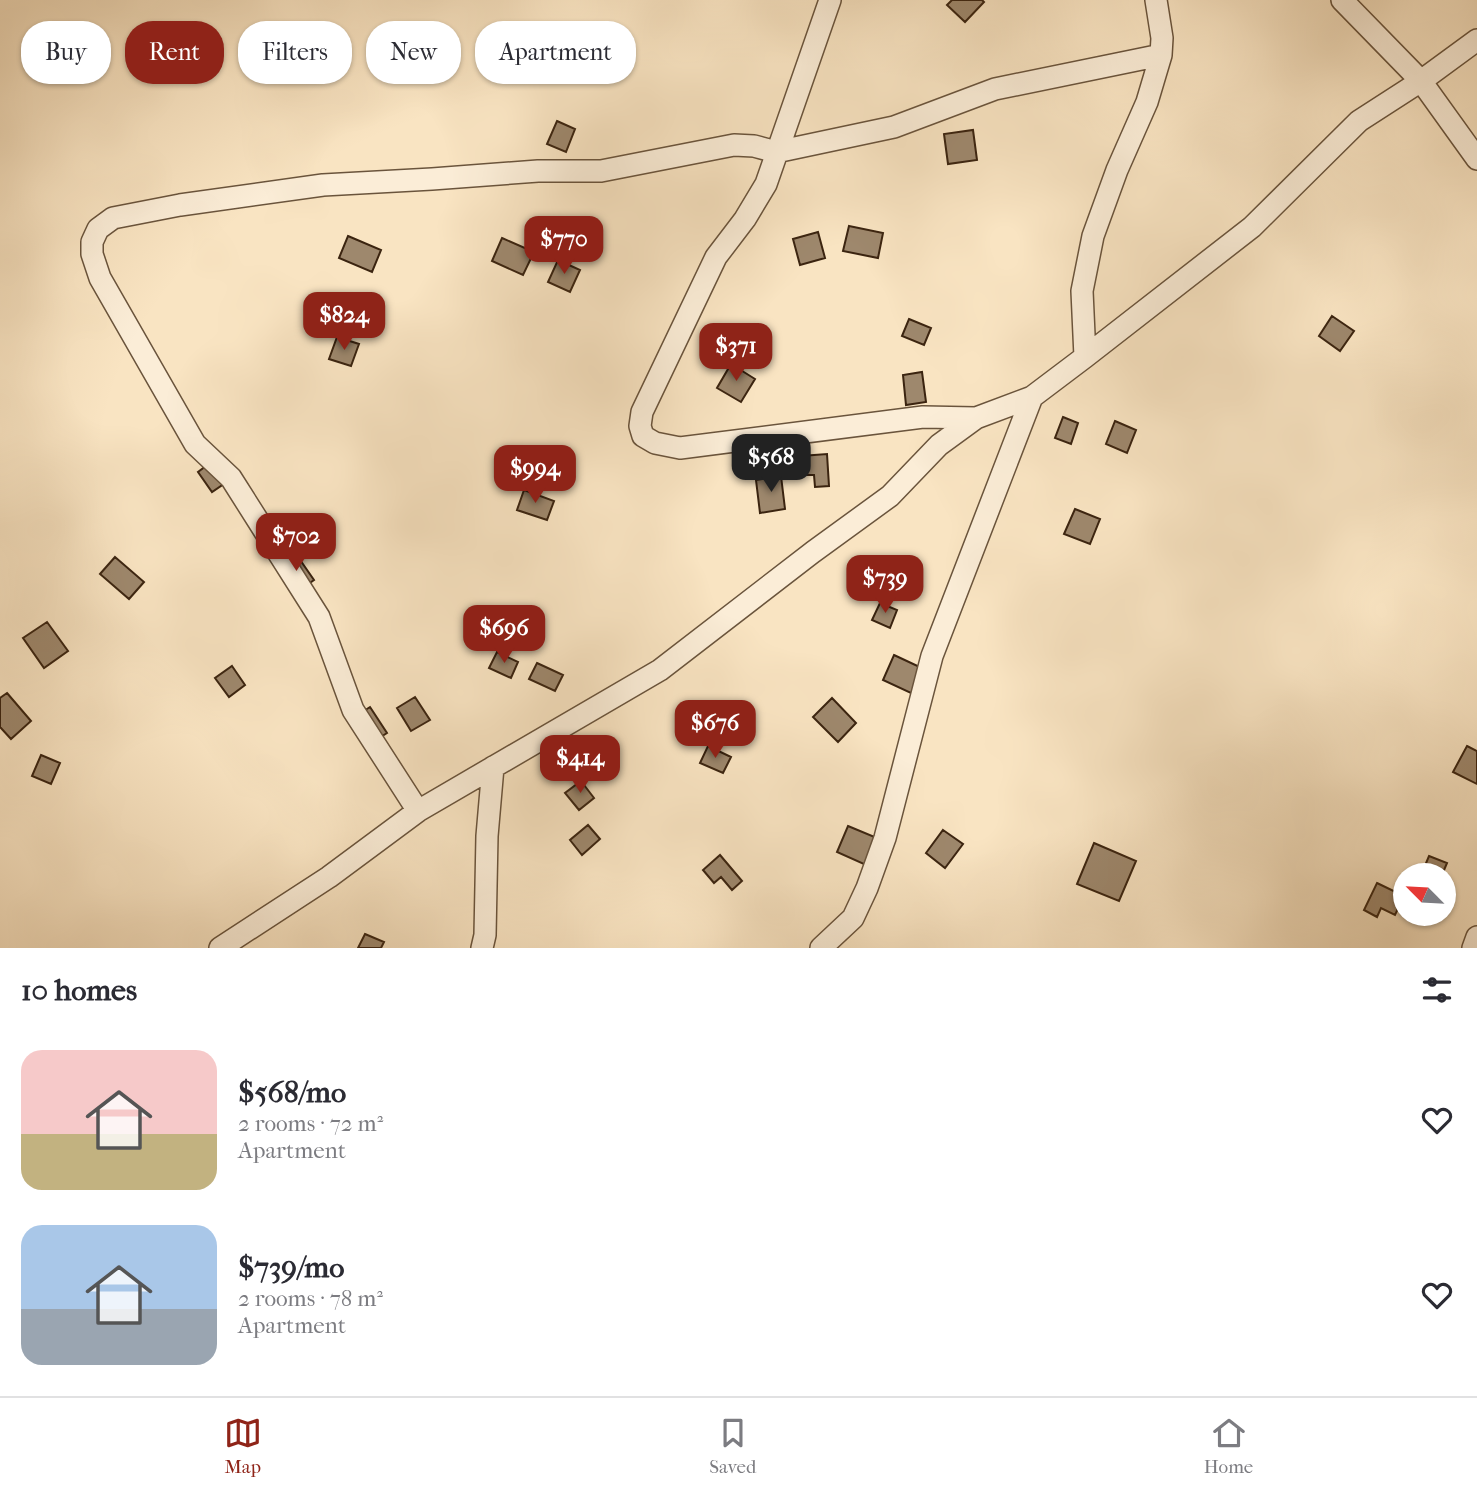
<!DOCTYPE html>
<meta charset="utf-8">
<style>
:root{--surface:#fff;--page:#f2f2f3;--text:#2b2b33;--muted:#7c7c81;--line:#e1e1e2;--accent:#8f2418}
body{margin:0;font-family:"IM FELL French Canon",serif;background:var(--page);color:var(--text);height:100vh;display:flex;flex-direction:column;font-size:26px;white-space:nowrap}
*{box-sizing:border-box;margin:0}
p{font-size:23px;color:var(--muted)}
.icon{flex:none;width:38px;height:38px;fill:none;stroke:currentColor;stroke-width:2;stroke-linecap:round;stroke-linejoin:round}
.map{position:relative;height:948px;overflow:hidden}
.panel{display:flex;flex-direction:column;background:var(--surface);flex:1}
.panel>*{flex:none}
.hud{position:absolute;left:21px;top:21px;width:700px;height:63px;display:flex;gap:14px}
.needle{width:46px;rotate:294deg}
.fabs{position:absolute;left:1393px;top:863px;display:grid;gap:14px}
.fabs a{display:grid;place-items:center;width:63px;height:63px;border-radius:50%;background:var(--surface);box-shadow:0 2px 5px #0004;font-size:35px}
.price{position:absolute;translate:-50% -60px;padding:0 16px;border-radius:14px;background:var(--accent);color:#fff;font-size:23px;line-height:46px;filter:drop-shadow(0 2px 4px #0008)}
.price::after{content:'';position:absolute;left:50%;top:42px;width:21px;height:16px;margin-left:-10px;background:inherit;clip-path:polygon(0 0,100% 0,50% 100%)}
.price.active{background:#222;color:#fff}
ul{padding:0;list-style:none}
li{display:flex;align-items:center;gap:21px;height:175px;padding:0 21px}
li span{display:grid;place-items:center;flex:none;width:196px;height:140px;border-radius:21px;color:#555}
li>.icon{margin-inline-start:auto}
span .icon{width:84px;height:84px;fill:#fffc;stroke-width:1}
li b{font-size:30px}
h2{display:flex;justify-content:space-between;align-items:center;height:84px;padding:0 21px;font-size:30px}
.tag{padding:0 24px;border-radius:28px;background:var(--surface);box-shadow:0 2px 5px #0004;font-size:24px;line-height:63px}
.tag.active{background:var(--accent);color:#fff}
.dock{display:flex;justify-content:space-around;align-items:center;height:98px;border-top:2px solid var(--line);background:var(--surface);font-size:19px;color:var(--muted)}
.dock a{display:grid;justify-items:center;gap:4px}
.dock .active{color:var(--accent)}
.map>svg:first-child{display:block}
.building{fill:#9e886d;stroke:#3b2410;stroke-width:2}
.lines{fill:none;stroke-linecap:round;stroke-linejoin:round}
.minor-casing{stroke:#6a543c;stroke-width:24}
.minor{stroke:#fbedd7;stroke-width:21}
</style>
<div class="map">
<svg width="1477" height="948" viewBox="0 0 1477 948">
<rect width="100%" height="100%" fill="#f9e4c2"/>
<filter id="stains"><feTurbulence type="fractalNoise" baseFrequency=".00286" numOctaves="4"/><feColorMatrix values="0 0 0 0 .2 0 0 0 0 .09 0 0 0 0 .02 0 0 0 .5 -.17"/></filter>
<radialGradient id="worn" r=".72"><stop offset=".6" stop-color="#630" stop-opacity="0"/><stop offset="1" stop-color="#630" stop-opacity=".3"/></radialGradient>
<path class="building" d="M 952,0 L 982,0 L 984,2 L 965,22 L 947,5 Z
M 557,121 L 575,129 L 566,152 L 547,144 Z
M 973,130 L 977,160 L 948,164 L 944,134 Z
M 849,226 L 883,233 L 878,258 L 843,251 Z
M 818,232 L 825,258 L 800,265 L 793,239 Z
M 348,236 L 381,250 L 372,272 L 339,258 Z
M 502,238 L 534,252 L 523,275 L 492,261 Z
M 558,260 L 580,270 L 570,292 L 548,282 Z
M 1332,316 L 1354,331 L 1340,351 L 1319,336 Z
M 909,319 L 931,328 L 924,345 L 902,336 Z
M 337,337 L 359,344 L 351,366 L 329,359 Z
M 731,364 L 755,379 L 741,402 L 717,388 Z
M 922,372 L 926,402 L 906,405 L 903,375 Z
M 1063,417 L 1078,423 L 1071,444 L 1055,438 Z
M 1115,421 L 1136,430 L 1127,453 L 1106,444 Z
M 827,454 L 829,486 L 815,487 L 814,475 L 803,475 L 801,456 Z
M 218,457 L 234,477 L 212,492 L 198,472 Z
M 781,476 L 785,509 L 760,513 L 756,480 Z
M 524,490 L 554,501 L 547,520 L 517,510 Z
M 1075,509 L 1100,519 L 1090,544 L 1064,534 Z
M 296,554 L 314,580 L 297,592 L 279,566 Z
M 115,557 L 144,582 L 129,599 L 100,574 Z
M 880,603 L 897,610 L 890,628 L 872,620 Z
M 47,622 L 68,651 L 44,668 L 23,638 Z
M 497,652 L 518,662 L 511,678 L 489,668 Z
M 894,655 L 924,669 L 913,694 L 883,680 Z
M 537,663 L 563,675 L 555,691 L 529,679 Z
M 232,666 L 245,685 L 229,697 L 215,678 Z
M 7,693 L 31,721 L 11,739 L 0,727 L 0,698 Z
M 415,697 L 430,720 L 411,731 L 397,708 Z
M 832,698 L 856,723 L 838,742 L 813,717 Z
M 370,707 L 387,733 L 365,747 L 348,721 Z
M 708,746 L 731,757 L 723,773 L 700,763 Z
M 1467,746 L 1477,751 L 1477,784 L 1453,772 Z
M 41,755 L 60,763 L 51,784 L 32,776 Z
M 581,781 L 594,798 L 579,810 L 565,793 Z
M 588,825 L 600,839 L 582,855 L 570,840 Z
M 848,826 L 877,838 L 866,865 L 837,852 Z
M 943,830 L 963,844 L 945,868 L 926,853 Z
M 1094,843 L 1136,861 L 1119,901 L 1077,884 Z
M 720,855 L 742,881 L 732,890 L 721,877 L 714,883 L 703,870 Z
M 1429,856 L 1447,863 L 1442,875 L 1421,875 Z
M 1377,883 L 1404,896 L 1395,915 L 1381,908 L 1377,917 L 1364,910 Z
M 365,934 L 384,942 L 381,948 L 358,948 Z"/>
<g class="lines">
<defs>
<path id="minor" d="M 830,0 L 766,184 L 745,219 L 716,257 L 642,412 L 640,426 L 643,436 L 655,443 L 680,448 L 923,417 L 976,418
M 1342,0 L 1421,81 L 1477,159
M 1085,357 L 1082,291 L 1093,236 L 1117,170 L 1147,102 L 1161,55 L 1162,38 L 1156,0
M 418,811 L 353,710 L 319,617 L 231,478 L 195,444 L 100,278 L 92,254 L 92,242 L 98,229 L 113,218 L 180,205 L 323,185 L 432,179 L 538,171 L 601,171 L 734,145 L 754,146 L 776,152 L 894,127 L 995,89 L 1161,55
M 220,948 L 329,877 L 418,811 L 660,670 L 813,552 L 890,496 L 939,445 L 976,418 L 1032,397 L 1085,357 L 1252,227 L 1359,121 L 1421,81 L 1477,40
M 482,948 L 485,935 L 487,836 L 493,767
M 821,948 L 853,918 L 867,888 L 885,838 L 932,656 L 1032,397
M 1473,948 L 1477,937"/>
</defs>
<use href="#minor" class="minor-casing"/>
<use href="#minor" class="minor"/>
</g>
<rect width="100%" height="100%" filter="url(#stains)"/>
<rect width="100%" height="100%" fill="url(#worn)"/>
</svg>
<div class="fabs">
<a><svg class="needle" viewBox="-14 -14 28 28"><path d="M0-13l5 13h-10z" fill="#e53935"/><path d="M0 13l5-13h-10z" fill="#7c7c81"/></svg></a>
</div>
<b class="price" style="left:564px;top:276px">$770</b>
<b class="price" style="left:344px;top:352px">$824</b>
<b class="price" style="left:736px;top:383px">$371</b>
<b class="price active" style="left:771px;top:494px">$568</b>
<b class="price" style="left:535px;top:505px">$994</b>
<b class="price" style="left:296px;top:573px">$702</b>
<b class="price" style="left:885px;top:615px">$739</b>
<b class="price" style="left:504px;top:665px">$696</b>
<b class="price" style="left:715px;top:760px">$676</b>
<b class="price" style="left:580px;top:795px">$414</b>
<div class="hud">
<a class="tag">Buy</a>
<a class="tag active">Rent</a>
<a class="tag">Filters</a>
<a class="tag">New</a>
<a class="tag">Apartment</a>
</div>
</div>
<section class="panel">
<h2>10 homes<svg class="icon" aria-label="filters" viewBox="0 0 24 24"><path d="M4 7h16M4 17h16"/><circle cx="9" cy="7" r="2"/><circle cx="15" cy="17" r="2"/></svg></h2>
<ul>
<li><span style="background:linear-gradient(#f6c9c9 60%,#c2b280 0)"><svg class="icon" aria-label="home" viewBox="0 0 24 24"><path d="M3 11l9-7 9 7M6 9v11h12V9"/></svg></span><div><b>$568/mo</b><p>2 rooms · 72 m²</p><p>Apartment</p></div><svg class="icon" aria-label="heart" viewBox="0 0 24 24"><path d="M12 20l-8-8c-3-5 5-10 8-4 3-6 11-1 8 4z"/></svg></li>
<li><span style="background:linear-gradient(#a9c7e8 60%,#9aa5b1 0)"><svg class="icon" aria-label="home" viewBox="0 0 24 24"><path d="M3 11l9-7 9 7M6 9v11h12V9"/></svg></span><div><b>$739/mo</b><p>2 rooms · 78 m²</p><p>Apartment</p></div><svg class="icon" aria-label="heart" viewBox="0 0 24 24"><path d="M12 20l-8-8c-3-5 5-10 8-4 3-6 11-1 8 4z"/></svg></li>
</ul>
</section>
<nav class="dock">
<a class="active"><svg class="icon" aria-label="map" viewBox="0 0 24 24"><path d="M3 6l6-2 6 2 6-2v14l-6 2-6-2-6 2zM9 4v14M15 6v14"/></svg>Map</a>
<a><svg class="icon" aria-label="saved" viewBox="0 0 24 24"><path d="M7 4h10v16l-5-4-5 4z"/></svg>Saved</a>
<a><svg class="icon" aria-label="home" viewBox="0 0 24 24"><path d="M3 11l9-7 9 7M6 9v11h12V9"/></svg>Home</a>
</nav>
